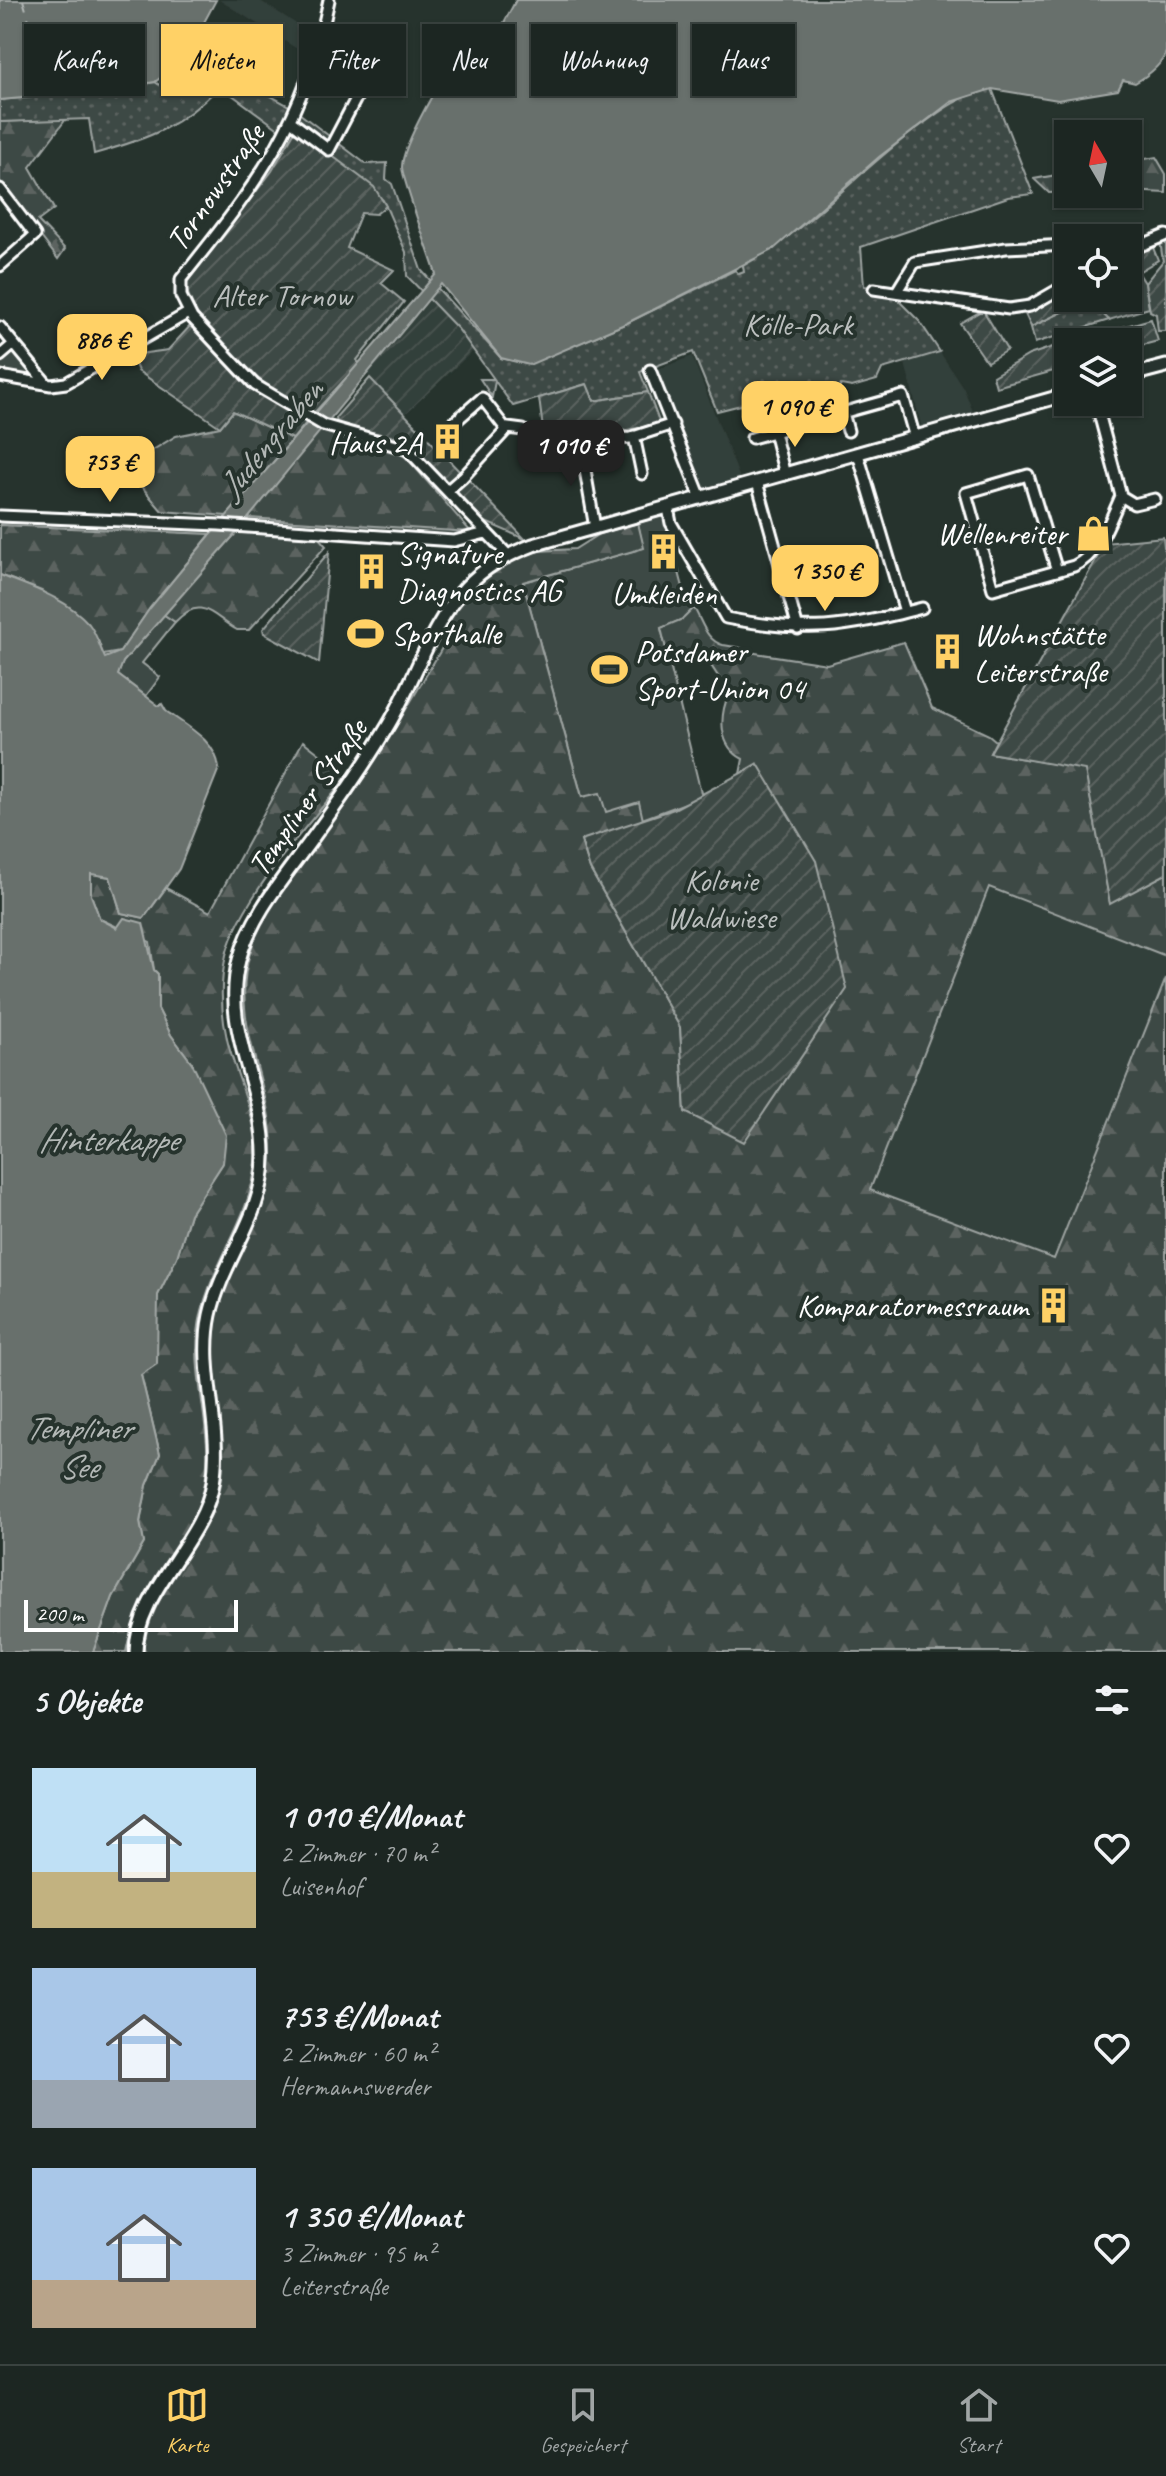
<!DOCTYPE html>
<html lang="de">
<meta charset="utf-8">
<style>
:root{--surface:#1c2622;--page:#29322f;--text:#f1f3f6;--muted:#a0a5a5;--line:#3a4340;--accent:#ffd166}
body{margin:0;font-family:Caveat,sans-serif;background:var(--page);color:var(--text);height:100vh;display:flex;flex-direction:column;font-size:30px;white-space:nowrap}
*{box-sizing:border-box;margin:0}
p{font-size:26px;color:var(--muted)}
.icon{flex:none;width:44px;height:44px;fill:none;stroke:currentColor;stroke-width:2;stroke-linecap:round;stroke-linejoin:round}
.map{position:relative;height:1652px;overflow:hidden}
.panel{display:flex;flex-direction:column;background:var(--surface);flex:1}
.panel>*{flex:none}
.hud{position:absolute;left:24px;top:24px;width:1118px;height:72px;display:flex;gap:16px}
.needle{width:52px;rotate:351deg}
.buttons{position:absolute;left:1054px;top:120px;display:grid;gap:16px}
.buttons a{display:grid;place-items:center;width:88px;height:88px;border-radius:0px;background:var(--surface);box-shadow:0 2px 6px #0004,0 0 0 2px var(--line);font-size:40px}
.scale{position:absolute;left:24px;bottom:20px;width:214px;box-sizing:border-box;padding-left:8px;border:4px solid #fff;border-top:0;font-size:22px;line-height:28px;white-space:nowrap;color:#fff;-webkit-text-stroke:6px #26332d;paint-order:stroke}
.price{position:absolute;translate:-50% -68px;padding:0 18px;border-radius:16px;background:var(--accent);color:#111;font-size:26px;line-height:52px;filter:drop-shadow(0 2px 4px #0008)}
.price::after{content:'';position:absolute;left:50%;top:48px;width:24px;height:18px;margin-left:-12px;background:inherit;clip-path:polygon(0 0,100% 0,50% 100%)}
.price.on{background:#222;color:#fff}
ul{padding:0;list-style:none}
li{display:flex;align-items:center;gap:24px;height:200px;padding:0 32px}
li span{display:grid;place-items:center;flex:none;width:224px;height:160px;border-radius:0px;color:#555}
li>.icon{margin-inline-start:auto}
span .icon{width:96px;height:96px;fill:#fffc;stroke-width:1}
li b{font-size:34px}
h2{display:flex;justify-content:space-between;align-items:center;height:96px;padding:0 32px;font-size:34px}
.chip{padding:0 28px;border-radius:0px;background:var(--surface);box-shadow:0 2px 6px #0004,0 0 0 2px var(--line);font-size:28px;line-height:72px}
.chip.on{background:var(--accent);color:#111}
.tab-bar{display:flex;justify-content:space-around;align-items:center;height:112px;border-top:2px solid var(--line);background:var(--surface);font-size:22px;color:var(--muted)}
.tab-bar a{display:grid;justify-items:center;gap:4px}
.tab-bar .on{color:var(--accent)}
.map>svg:first-child{display:block}
.built{fill:#333f3a}
.industrial{fill:url(#industrial-furrows)}
.grass{fill:#3e4944;stroke:#9ea4a2;stroke-width:2}
.forest{fill:url(#forest-firs);stroke:#9ea4a2;stroke-width:2}
.park{fill:url(#park-dots);stroke:#9ea4a2;stroke-width:2}
.garden{fill:url(#garden-furrows);stroke:#9ea4a2;stroke-width:2}
.water{fill:#67706c;stroke:#a4a9a7;stroke-width:2}
.lines{fill:none;stroke-linecap:round;stroke-linejoin:round}
.ferry{stroke:#b3b8b6;stroke-width:2;stroke-dasharray:10 8;stroke-linecap:butt}
.minor-casing{stroke:#fff;stroke-width:15}
.tertiary-casing{stroke:#fff;stroke-width:17}
.minor{stroke:#26332d;stroke-width:9}
.tertiary{stroke:#26332d;stroke-width:11}
.labels{text-anchor:middle;stroke-width:8;stroke-linejoin:round;paint-order:stroke}
.street-label{font-size:32px;fill:#fff;stroke:#26332d}
.park-label{font-size:32px;fill:#bbbfbe;stroke:#26332d}
.poi-label{font-size:32px;fill:#fff;stroke:#26332d;text-anchor:start}
.water-label{font-size:34px;font-style:italic;fill:#b3b8b6;stroke:#26332d}
</style>
<div class="map">
<svg width="1166" height="1652" viewBox="0 0 1166 1652">
<defs>
<pattern id="industrial-furrows" width="10" height="10" patternUnits="userSpaceOnUse" patternTransform="scale(2)"><rect width="10" height="10" fill="#333f3a"/><path d="M-1 1l2-2M0 10L10 0M9 11l2-2" fill="none" stroke="#47524e"/></pattern>
<pattern id="forest-firs" width="22" height="20" patternUnits="userSpaceOnUse" patternTransform="scale(2)"><rect width="22" height="20" fill="#3e4944"/><path d="M5 1l3.5 6h-7zM16 11l3.5 6h-7z" fill="#5b6460"/></pattern>
<pattern id="park-dots" width="8" height="8" patternUnits="userSpaceOnUse" patternTransform="scale(2)"><rect width="8" height="8" fill="#3e4944"/><path d="M2 2h.1M6 6h.1" fill="none" stroke="#5b6460" stroke-width="1.8" stroke-linecap="round"/></pattern>
<pattern id="garden-furrows" width="10" height="10" patternUnits="userSpaceOnUse" patternTransform="scale(2)"><rect width="10" height="10" fill="#3e4944"/><path d="M-1 1l2-2M0 10L10 0M9 11l2-2" fill="none" stroke="#5b6460"/></pattern>
</defs>
<rect width="100%" height="100%" fill="#26332d"/>
<filter id="ink" filterUnits="userSpaceOnUse"><feTurbulence type="fractalNoise" baseFrequency=".0125" numOctaves="2"/><feDisplacementMap in="SourceGraphic" scale="16" xChannelSelector="R" yChannelSelector="G"/><feConvolveMatrix kernelMatrix="1 2 1 2 8 2 1 2 1" color-interpolation-filters="sRGB"/></filter>
<g filter="url(#ink)">
<path class="built" d="M 219,0 L 259,0 L 317,37 L 310,57 Z
M 940,352 L 964,389 L 974,414 L 922,429 L 905,363 Z
M 692,356 L 741,481 L 702,491 L 653,371 Z
M 989,887 L 1166,956 L 1166,978 L 1054,1259 L 869,1190 Z"/>
<path class="industrial" d="M 431,299 L 474,350 L 405,414 L 367,374 Z"/>
<path class="grass" d="M 12,347 L 36,376 L 37,379 L 0,373 L 0,359 Z
M 664,515 L 668,529 L 679,545 L 673,549 L 684,591 L 694,608 L 683,619 L 661,628 L 702,797 L 593,837 L 523,582 L 643,548 L 638,523 Z
M 163,614 L 175,622 L 142,663 L 160,677 L 146,696 L 118,675 L 123,662 Z"/>
<path class="forest" d="M 66,119 L 30,167 L 54,209 L 38,221 L 65,249 L 58,259 L 0,183 L 0,122 Z
M 1156,157 L 1166,174 L 1166,193 L 1128,191 L 1128,162 Z
M 1068,173 L 1068,192 L 1049,193 L 1034,179 Z
M 1138,272 L 1145,283 L 1149,308 L 1109,320 L 1088,300 L 1128,298 L 1128,278 Z
M 233,411 L 293,439 L 227,516 L 162,511 L 125,467 L 176,436 L 220,427 Z
M 318,430 L 384,446 L 406,457 L 471,532 L 248,518 Z
M 638,523 L 644,548 L 523,582 L 582,797 L 600,793 L 606,812 L 639,802 L 643,820 L 581,841 L 590,869 L 680,1027 L 685,1112 L 757,764 L 740,774 L 743,759 C 718,746 719,717 729,693 L 708,661 L 690,657 L 669,661 L 661,628 L 683,619 L 694,608 C 702,621 706,641 723,645 C 734,647 740,646 749,652 L 827,664 L 904,642 L 932,708 L 989,735 L 996,741 L 990,753 L 1085,769 L 1110,903 L 1166,874 L 1166,956 L 989,887 L 870,1190 L 1054,1259 L 1166,978 L 1166,1652 L 143,1652 C 148,1587 214,1543 222,1477 C 227,1423 204,1368 217,1314 C 231,1257 273,1212 272,1150 C 272,1082 229,1022 250,953 C 268,891 323,840 358,786 C 389,739 418,690 446,641 L 445,629 L 461,600 L 472,585 L 497,566 L 538,551 L 575,549 L 599,534 Z
M 0,525 L 211,534 L 150,608 L 120,652 L 103,655 L 98,640 L 42,591 L 0,575 Z
M 237,532 L 319,538 L 326,546 L 249,630 L 237,630 C 212,616 202,594 175,622 L 163,614 Z
M 303,741 L 348,776 C 311,822 240,898 226,955 C 220,982 221,1012 227,1039 C 236,1079 260,1120 256,1162 C 250,1224 204,1271 198,1333 C 193,1384 214,1434 205,1483 C 196,1538 137,1588 126,1652 L 93,1652 L 113,1597 L 144,1543 L 140,1523 L 147,1485 L 160,1454 L 141,1375 L 158,1295 L 177,1257 L 190,1214 L 223,1163 L 192,1063 L 171,1035 L 158,1009 L 158,974 L 154,970 L 150,942 L 100,919 L 91,895 L 90,873 L 110,877 L 121,913 L 144,918 L 166,888 L 210,912 Z"/>
<path class="park" d="M 222,69 L 291,107 L 366,164 L 387,163 L 386,179 L 392,184 L 421,270 L 501,358 L 529,364 L 627,323 L 735,270 L 739,274 L 744,272 L 743,266 C 806,231 855,175 912,132 C 939,112 959,95 992,89 L 1033,194 L 1008,197 L 861,247 L 864,286 L 888,290 L 920,322 L 940,352 L 882,369 L 877,380 L 852,387 L 841,385 L 837,392 L 769,411 L 767,405 L 755,408 L 753,402 L 717,411 L 693,352 L 640,372 L 648,392 L 594,401 L 586,384 L 513,406 L 495,381 L 492,397 L 480,379 L 494,379 L 458,329 L 407,276 L 406,252 L 383,200 L 296,129 L 280,130 L 220,86 C 179,128 150,138 94,154 L 89,119 L 0,122 L 0,100 L 91,92 L 155,82 L 173,94 Z
M 1088,300 L 1109,320 L 1035,343 L 1031,327 Z"/>
<path class="garden" d="M 296,129 L 374,187 L 386,206 L 376,214 L 361,213 L 347,248 L 394,270 L 381,283 L 404,302 L 357,360 L 359,364 L 313,414 C 260,383 204,347 185,285 L 272,171 Z
M 1166,239 L 1166,331 L 1158,331 L 1156,314 L 1150,311 L 1145,283 L 1163,261 L 1160,241 Z
M 1152,245 L 1158,260 L 1128,278 L 1128,257 Z
M 1068,288 L 1068,298 L 1091,298 L 1031,327 L 1024,312 Z
M 983,310 L 1007,350 L 987,362 L 960,323 Z
M 1151,319 L 1158,341 L 1128,349 L 1128,342 L 1069,342 Z
M 192,324 L 246,384 L 307,422 L 293,439 L 233,411 L 220,427 L 138,371 L 131,355 L 168,350 Z
M 1068,342 L 1068,367 L 996,387 L 993,376 L 1029,355 Z
M 370,378 L 462,474 L 449,487 L 400,438 L 337,425 L 336,417 Z
M 587,384 L 594,401 L 648,392 L 660,424 L 545,445 L 539,398 Z
M 467,478 L 525,539 L 483,521 L 454,491 Z
M 1163,537 L 1166,565 L 1166,874 L 1110,904 L 1085,770 L 990,753 L 1105,543 Z
M 329,552 L 319,663 L 264,633 L 263,629 Z
M 758,764 L 816,861 L 847,989 L 744,1142 L 685,1112 L 680,1027 L 590,869 L 581,840 L 674,809 Z"/>
<path class="water" d="M 0,0 L 216,0 L 202,26 L 212,31 L 208,35 L 204,34 L 194,51 L 155,82 L 91,92 L 0,100 Z
M 516,0 L 1166,0 L 1166,52 C 1162,65 1147,76 1135,83 L 1123,80 L 1118,90 L 1058,100 L 992,89 L 951,102 L 879,157 L 774,249 L 627,323 L 529,365 L 501,358 L 441,284 L 237,532 L 123,662 L 118,675 L 159,706 L 162,704 L 166,711 C 186,726 216,740 219,768 L 179,869 L 144,918 L 121,913 L 110,877 L 91,874 L 91,895 L 100,919 L 117,928 L 124,918 L 143,923 L 154,970 L 158,974 L 158,1009 L 171,1035 L 192,1063 L 226,1135 L 223,1163 L 190,1214 L 177,1257 L 158,1295 L 157,1364 L 141,1375 L 160,1454 L 147,1485 L 140,1522 L 144,1543 L 113,1597 L 93,1652 L 0,1652 L 0,575 C 30,587 67,598 89,624 C 97,634 99,646 105,658 L 120,652 L 150,608 L 211,534 L 436,274 C 431,258 402,178 402,167 C 402,145 443,74 458,56 C 478,61 483,40 493,25 L 500,30 Z"/>
<g class="lines">
<path class="ferry" d="M 23,0 L 51,95"/>
<defs>
<path id="minor" d="M 329,0 C 305,121 257,185 181,279 L 181,296 L 192,318 L 255,385 L 323,425 L 407,449 L 508,555
M 292,122 L 329,150 L 371,70 L 374,47
M 0,189 L 35,235 L 0,266
M 1128,251 L 1166,235
M 874,289 L 1009,309 L 1030,306 L 1068,284
M 897,291 L 915,262 L 1006,248 L 1068,245
M 0,327 L 47,384
M 0,356 L 14,344
M 650,370 L 701,498
M 0,376 L 51,385 L 66,383 L 188,313
M 843,413 L 848,431
M 450,426 L 482,398 L 506,429
M 774,432 L 785,475
M 634,436 L 642,474
M 752,438 L 903,396 L 915,438
M 580,441 L 630,438 L 673,424
M 858,454 L 905,612
M 757,482 L 798,629
M 447,491 L 463,477 L 508,428 L 523,430 L 545,448 L 580,441 L 595,528
M 1121,496 L 1134,504 L 1155,499
M 668,508 L 671,523 L 726,618 C 809,634 841,629 922,608
M 0,516 L 219,525 L 454,541 L 486,533
M 1057,571 L 1028,475 L 966,493 L 993,589 L 1074,566 C 1100,554 1110,520 1121,496 L 1096,402"/>
<path id="tertiary" d="M 1128,376 L 1166,366
M 136,1652 C 136,1592 203,1542 213,1483 C 223,1427 198,1371 210,1315 C 222,1260 264,1215 264,1157 C 265,1089 221,1029 239,960 C 251,916 282,880 309,843 C 337,804 365,765 389,724 C 415,680 430,625 465,588 C 484,567 507,555 533,545 L 1068,394"/>
</defs>
<use href="#minor" class="minor-casing"/>
<use href="#tertiary" class="tertiary-casing"/>
<use href="#minor" class="minor"/>
<use href="#tertiary" class="tertiary"/>
</g>
</g>
<defs>
<symbol id="building-bare" viewBox="-9 -9 18 18"><path d="M-4-6H4V6H1V3H-1V6H-4ZM-2.5-4.3h1.7v1.8h-1.7ZM.8-4.3h1.7v1.8H.8ZM-2.5-1h1.7V.8h-1.7ZM.8-1h1.7V.8H.8Z" fill="#ffd166" stroke="#26332d" stroke-width="2.5" paint-order="stroke"/></symbol>
<symbol id="shop-bare" viewBox="-9 -9 18 18"><path d="M-5-2.5h2.3a2.7 3.5 0 0 1 5.4 0H5L5.5 6h-11ZM-1.5-2.5h3a1.5 2.3 0 0 0-3 0Z" fill="#ffd166" stroke="#26332d" stroke-width="2.5" paint-order="stroke"/></symbol>
<symbol id="stadium-bare" viewBox="-9 -9 18 18"><path d="M0-5a6.5 5 0 1 0 0 10a6.5 5 0 1 0 0-10ZM-3.5-1.8h7v3.6h-7Z" fill="#ffd166" stroke="#26332d" stroke-width="2.5" paint-order="stroke"/></symbol>
</defs>
<g fill-rule="evenodd">
<use href="#building-bare" x="422" y="416" width="51" height="51"/>
<use href="#shop-bare" x="1068" y="508" width="51" height="51"/>
<use href="#building-bare" x="638" y="526" width="51" height="51"/>
<use href="#building-bare" x="346" y="546" width="51" height="51"/>
<use href="#stadium-bare" x="340" y="608" width="51" height="51"/>
<use href="#building-bare" x="922" y="626" width="51" height="51"/>
<use href="#stadium-bare" x="584" y="644" width="51" height="51"/>
<use href="#building-bare" x="1028" y="1280" width="51" height="51"/>
</g>
<g class="labels">
<g class="street-label">
<text transform="translate(215 187) rotate(-55)" y="11">Tornowstraße</text>
<text transform="translate(307 797) rotate(-55)" y="11">Templiner Straße</text>
</g>
<g class="park-label">
<text x="282" y="306">Alter Tornow</text>
<text x="798" y="335">Kölle-Park</text>
<text x="721" y="891">Kolonie<tspan x="721" dy="37">Waldwiese</tspan></text>
</g>
<g class="poi-label">
<text x="422" y="453" text-anchor="end">Haus 2A</text>
<text x="1067" y="544" text-anchor="end">Wellenreiter</text>
<text x="397" y="564">Signature<tspan x="397" dy="37">Diagnostics AG</tspan></text>
<text x="664" y="604" text-anchor="middle">Umkleiden</text>
<text x="391" y="644">Sporthalle</text>
<text x="974" y="645">Wohnstätte<tspan x="974" dy="37">Leiterstraße</tspan></text>
<text x="635" y="662">Potsdamer<tspan x="635" dy="37">Sport-Union 04</tspan></text>
<text x="1028" y="1316" text-anchor="end">Komparatormessraum</text>
</g>
<g class="water-label">
<text transform="translate(270 438) rotate(-50)" y="12">Judengraben</text>
<text x="108" y="1151">Hinterkappe</text>
<text x="78" y="1439">Templiner<tspan x="78" dy="39">See</tspan></text>
</g>
</g>
</svg>
<div class="buttons">
<a><svg class="needle" viewBox="-14 -14 28 28"><path d="M0-13l5 13h-10z" fill="#e53935"/><path d="M0 13l5-13h-10z" fill="#a0a5a5"/></svg></a>
<a><svg class="icon" aria-label="locate" viewBox="0 0 24 24"><circle cx="12" cy="12" r="6"/><path d="M12 2v4M12 18v4M2 12h4M18 12h4"/></svg></a>
<a><svg class="icon" aria-label="layers" viewBox="0 0 24 24"><path d="M12 4l9 5-9 5-9-5zM3 14l9 5 9-5"/></svg></a>
</div>
<div class="scale">200 m</div>
<b class="price" style="left:102px;top:382px">886 €</b>
<b class="price" style="left:795px;top:449px">1 090 €</b>
<b class="price on" style="left:571px;top:488px">1 010 €</b>
<b class="price" style="left:110px;top:504px">753 €</b>
<b class="price" style="left:825px;top:613px">1 350 €</b>
<div class="hud">
<a class="chip">Kaufen</a>
<a class="chip on">Mieten</a>
<a class="chip">Filter</a>
<a class="chip">Neu</a>
<a class="chip">Wohnung</a>
<a class="chip">Haus</a>
</div>
</div>
<section class="panel">
<h2>5 Objekte<svg class="icon" aria-label="filters" viewBox="0 0 24 24"><path d="M4 7h16M4 17h16"/><circle cx="9" cy="7" r="2"/><circle cx="15" cy="17" r="2"/></svg></h2>
<ul>
<li><span style="background:linear-gradient(#bfe0f5 65%,#c2b280 0)"><svg class="icon" aria-label="home" viewBox="0 0 24 24"><path d="M3 11l9-7 9 7M6 9v11h12V9"/></svg></span><div><b>1 010 €/Monat</b><p>2 Zimmer · 70 m²</p><p>Luisenhof</p></div><svg class="icon" aria-label="heart" viewBox="0 0 24 24"><path d="M12 20l-8-8c-3-5 5-10 8-4 3-6 11-1 8 4z"/></svg></li>
<li><span style="background:linear-gradient(#a9c7e8 70%,#9aa5b1 0)"><svg class="icon" aria-label="home" viewBox="0 0 24 24"><path d="M3 11l9-7 9 7M6 9v11h12V9"/></svg></span><div><b>753 €/Monat</b><p>2 Zimmer · 60 m²</p><p>Hermannswerder</p></div><svg class="icon" aria-label="heart" viewBox="0 0 24 24"><path d="M12 20l-8-8c-3-5 5-10 8-4 3-6 11-1 8 4z"/></svg></li>
<li><span style="background:linear-gradient(#a9c7e8 70%,#b9a48a 0)"><svg class="icon" aria-label="home" viewBox="0 0 24 24"><path d="M3 11l9-7 9 7M6 9v11h12V9"/></svg></span><div><b>1 350 €/Monat</b><p>3 Zimmer · 95 m²</p><p>Leiterstraße</p></div><svg class="icon" aria-label="heart" viewBox="0 0 24 24"><path d="M12 20l-8-8c-3-5 5-10 8-4 3-6 11-1 8 4z"/></svg></li>
</ul>
</section>
<nav class="tab-bar">
<a class="on"><svg class="icon" aria-label="map" viewBox="0 0 24 24"><path d="M3 6l6-2 6 2 6-2v14l-6 2-6-2-6 2zM9 4v14M15 6v14"/></svg>Karte</a>
<a><svg class="icon" aria-label="saved" viewBox="0 0 24 24"><path d="M7 4h10v16l-5-4-5 4z"/></svg>Gespeichert</a>
<a><svg class="icon" aria-label="home" viewBox="0 0 24 24"><path d="M3 11l9-7 9 7M6 9v11h12V9"/></svg>Start</a>
</nav>
